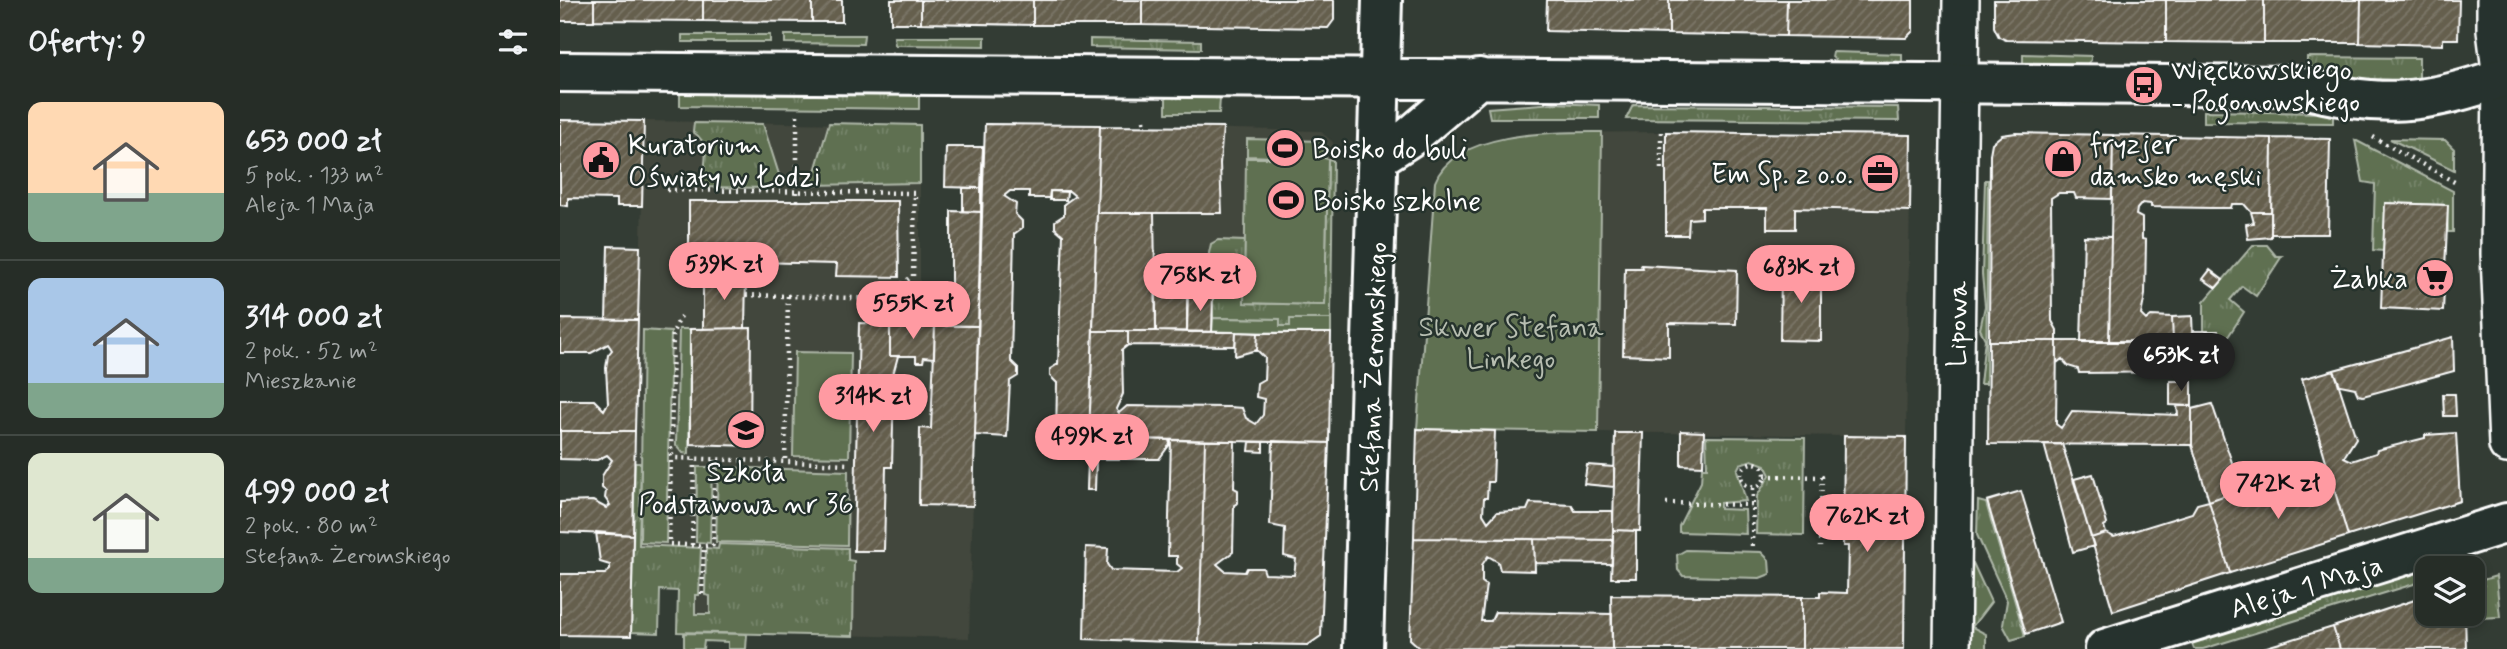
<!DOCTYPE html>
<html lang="pl">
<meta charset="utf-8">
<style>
:root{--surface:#262d27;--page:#2e352f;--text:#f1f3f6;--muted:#a4a8a7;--line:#424944;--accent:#ff9aa2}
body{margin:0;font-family:Mynerve,sans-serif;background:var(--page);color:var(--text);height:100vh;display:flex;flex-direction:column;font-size:26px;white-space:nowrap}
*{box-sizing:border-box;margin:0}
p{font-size:23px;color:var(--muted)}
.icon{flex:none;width:38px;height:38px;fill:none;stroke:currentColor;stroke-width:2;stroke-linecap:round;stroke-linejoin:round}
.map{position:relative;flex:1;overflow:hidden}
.panel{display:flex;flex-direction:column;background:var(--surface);width:560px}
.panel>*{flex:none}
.controls{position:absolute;left:1855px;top:556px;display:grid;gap:14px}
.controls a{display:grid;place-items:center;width:70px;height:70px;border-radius:14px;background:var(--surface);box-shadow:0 4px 10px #0003,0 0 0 2px var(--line);font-size:35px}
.price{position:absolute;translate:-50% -60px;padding:0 16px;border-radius:24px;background:var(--accent);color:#111;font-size:23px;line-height:46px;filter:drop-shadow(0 2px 4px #0008)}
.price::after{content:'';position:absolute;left:50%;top:42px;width:21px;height:16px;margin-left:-10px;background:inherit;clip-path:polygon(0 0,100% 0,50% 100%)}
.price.active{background:#222;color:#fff}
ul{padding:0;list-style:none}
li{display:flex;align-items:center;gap:21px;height:175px;padding:0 28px}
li+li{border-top:2px solid var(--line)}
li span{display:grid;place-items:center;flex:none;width:196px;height:140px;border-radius:14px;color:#555}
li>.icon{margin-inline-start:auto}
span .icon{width:84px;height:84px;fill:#fffc;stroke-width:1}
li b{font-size:30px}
h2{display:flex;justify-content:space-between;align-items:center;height:84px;padding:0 28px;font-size:30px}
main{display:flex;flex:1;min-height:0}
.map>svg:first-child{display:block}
.built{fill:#42463c}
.grass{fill:url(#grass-tufts);stroke:#aeb7a8;stroke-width:2}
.green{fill:#5e6f51;stroke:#aeb7a8;stroke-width:2}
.building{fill:url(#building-hatch);stroke:#fff;stroke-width:2}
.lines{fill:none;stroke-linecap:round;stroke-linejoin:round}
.minor-casing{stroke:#fff;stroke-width:40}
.tertiary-casing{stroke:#fff;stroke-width:44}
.path{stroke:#fff;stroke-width:4.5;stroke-dasharray:2 5;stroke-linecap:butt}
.minor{stroke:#26332d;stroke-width:35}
.tertiary{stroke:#26332d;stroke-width:38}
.labels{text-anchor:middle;stroke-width:5;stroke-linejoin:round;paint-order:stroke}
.poi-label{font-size:28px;fill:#fff;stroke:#26332d;text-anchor:start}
.street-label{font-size:28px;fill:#fff;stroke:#26332d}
.park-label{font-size:28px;fill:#b7beb1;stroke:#26332d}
</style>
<main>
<section class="panel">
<h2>Oferty: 9<svg class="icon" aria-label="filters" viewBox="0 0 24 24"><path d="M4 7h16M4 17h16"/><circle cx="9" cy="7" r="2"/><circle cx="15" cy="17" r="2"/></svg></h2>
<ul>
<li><span style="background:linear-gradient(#ffd9b3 65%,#7fa58c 0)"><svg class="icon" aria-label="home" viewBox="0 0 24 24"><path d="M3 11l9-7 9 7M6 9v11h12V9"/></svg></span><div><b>653 000 zł</b><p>5 pok. · 133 m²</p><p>Aleja 1 Maja</p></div></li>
<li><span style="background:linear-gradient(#a9c7e8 75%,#7fa58c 0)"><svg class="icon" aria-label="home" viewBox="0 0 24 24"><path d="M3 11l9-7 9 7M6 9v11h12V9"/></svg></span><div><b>314 000 zł</b><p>2 pok. · 52 m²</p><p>Mieszkanie</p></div></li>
<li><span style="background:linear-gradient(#dfe7d0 75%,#7fa58c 0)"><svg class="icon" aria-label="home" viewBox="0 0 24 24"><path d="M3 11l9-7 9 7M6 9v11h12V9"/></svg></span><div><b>499 000 zł</b><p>2 pok. · 80 m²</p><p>Stefana Żeromskiego</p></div></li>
</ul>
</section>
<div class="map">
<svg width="1947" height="649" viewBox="0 0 1947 649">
<defs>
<pattern id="grass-tufts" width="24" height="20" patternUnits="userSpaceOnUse" patternTransform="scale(1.75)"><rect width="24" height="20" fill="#5e6f51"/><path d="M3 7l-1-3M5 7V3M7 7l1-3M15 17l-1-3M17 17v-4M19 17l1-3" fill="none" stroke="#76856b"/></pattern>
<pattern id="building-hatch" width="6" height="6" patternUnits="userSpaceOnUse" patternTransform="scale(1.75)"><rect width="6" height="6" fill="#655f4e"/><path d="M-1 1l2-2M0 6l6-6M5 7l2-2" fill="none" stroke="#7c7769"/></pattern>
</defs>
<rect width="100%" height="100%" fill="#333c34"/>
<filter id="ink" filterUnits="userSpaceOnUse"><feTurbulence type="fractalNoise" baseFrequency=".0143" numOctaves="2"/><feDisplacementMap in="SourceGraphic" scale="14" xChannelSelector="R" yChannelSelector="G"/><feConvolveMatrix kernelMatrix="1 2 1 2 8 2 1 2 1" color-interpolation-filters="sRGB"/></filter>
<g filter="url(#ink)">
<path class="built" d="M 84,121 L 360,125 L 360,324 L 418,326 L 409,638 L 117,632 L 118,591 L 100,590 L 99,633 L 71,632 Z
M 540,126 L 760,131 L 773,142 L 771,333 L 533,331 Z
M 1106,132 L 1351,135 L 1346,437 L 1038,432 L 968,133 Z"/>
<path class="grass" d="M 122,35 L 210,35 L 210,42 L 122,42 Z
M 225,35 L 304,35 L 303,44 L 225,43 Z
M 334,37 L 425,37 L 425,46 L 335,45 Z
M 530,39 L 641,41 L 641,49 L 530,47 Z
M 1273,52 L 1342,54 L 1342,69 L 1284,68 L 1272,57 Z
M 1747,57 L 1859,58 L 1859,86 L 1794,87 L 1747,65 Z
M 120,91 L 359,94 L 359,109 L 120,106 Z
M 606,97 L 660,98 L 659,113 L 606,113 Z
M 994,103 L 1039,105 L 1039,118 L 930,118 L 928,108 Z
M 1073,105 L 1338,107 L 1339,121 L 1066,119 Z
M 1644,111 L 1773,113 L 1773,123 L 1644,122 Z
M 134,123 L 203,124 L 222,184 L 212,188 L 141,187 C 144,167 153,144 133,132 Z
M 269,123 L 360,125 L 360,183 L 251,185 Z
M 1830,139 L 1885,140 L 1894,149 L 1894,170 Z
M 1795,140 L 1893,191 L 1893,232 L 1888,232 L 1887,205 L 1826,203 L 1823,251 L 1813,250 L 1815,184 L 1803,182 Z
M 768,159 L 773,160 L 771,319 L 730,319 L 730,326 L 719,326 L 719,319 L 653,318 L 649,253 L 651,244 L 658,240 L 685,241 L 684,303 L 765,305 Z
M 1425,180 L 1428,180 L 1426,384 L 1420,384 L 1425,339 L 1420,329 L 1425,306 L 1422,274 Z
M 1693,245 L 1707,245 L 1716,256 L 1722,256 L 1696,296 L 1682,286 L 1670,300 L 1684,312 L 1662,346 L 1659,346 L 1657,331 L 1644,331 L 1644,302 Z
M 119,329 L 130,329 L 129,454 L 123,453 L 116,445 Z
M 1146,437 L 1245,438 L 1244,535 L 1196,534 L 1197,496 L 1210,475 L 1205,465 L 1192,460 L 1180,464 L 1177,470 L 1186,501 L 1160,503 L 1160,509 L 1185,510 L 1186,534 L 1119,532 L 1119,526 L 1141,482 L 1142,468 L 1147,468 Z
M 75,463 L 81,463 L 79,545 L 141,548 L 139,595 L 135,595 L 135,614 L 150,614 L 150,596 L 145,595 L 146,548 L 158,549 L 159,544 L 288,548 L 288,560 L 294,561 L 293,636 L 117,632 L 118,591 L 100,590 L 99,633 L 71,632 Z
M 137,467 L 152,467 L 150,543 L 136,542 Z
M 1418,501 L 1426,503 L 1465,636 L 1451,640 L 1443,625 L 1447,601 L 1417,535 Z
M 1406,562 L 1413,563 L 1431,602 L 1412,627 L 1426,634 L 1426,649 L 1403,648 Z
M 1873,566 L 1867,569 L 1867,580 L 1643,649 L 1634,649 L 1631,642 Z
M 1936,576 L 1940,617 L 1917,618 L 1916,582 Z"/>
<path class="green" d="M 1463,54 L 1531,56 L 1531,60 L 1521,71 L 1463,71 Z
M 1042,132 L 1038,432 L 857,429 L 875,182 C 895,130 997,132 1042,132 Z
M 687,139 L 764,141 L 764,158 L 768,159 L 765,305 L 684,303 L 686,158 L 740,158 L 687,156 Z
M 653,318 L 720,319 L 720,326 L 730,326 L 730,319 L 771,319 L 771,333 L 652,332 Z
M 83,330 L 111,332 L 106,543 L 80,542 Z
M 235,352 L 291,353 L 289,457 L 233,456 Z
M 158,467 L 288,471 L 287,545 L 156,542 Z
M 1126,550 L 1201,552 L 1209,560 L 1210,574 L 1200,578 L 1123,576 L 1118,570 L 1117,555 Z
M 124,633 L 187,634 L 186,649 L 168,649 L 168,642 L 144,641 L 143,649 L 124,649 Z"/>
<path class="building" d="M 0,0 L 34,0 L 34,21 L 0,21 Z
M 34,0 L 143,0 L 143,21 L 34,20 Z
M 143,0 L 252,0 L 252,22 L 143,21 Z
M 252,0 L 282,0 L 282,22 L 252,22 Z
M 331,0 L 361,0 L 361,23 L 331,23 Z
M 361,0 L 473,0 L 473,25 L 361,23 Z
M 473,0 L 582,0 L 582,25 L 473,25 Z
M 582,0 L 774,0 L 774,20 L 768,28 L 582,25 Z
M 987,0 L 1109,0 L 1109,34 L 986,31 Z
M 1109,0 L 1227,0 L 1226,36 L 1109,34 Z
M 1227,0 L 1353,0 L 1353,31 L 1346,38 L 1226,36 Z
M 1434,0 L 1606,0 L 1606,42 L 1446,40 L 1439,37 L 1434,27 Z
M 1606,0 L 1704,0 L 1704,43 L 1606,42 Z
M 1704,0 L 1801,0 L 1800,43 L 1704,43 Z
M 1801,0 L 1899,0 L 1898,39 L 1883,39 L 1883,45 L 1800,43 Z
M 0,120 L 84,121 L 82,206 L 57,206 L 57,199 L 8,198 L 8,206 L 0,205 Z
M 425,124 L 540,125 L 529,438 L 496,438 L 497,383 L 490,376 L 490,369 L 498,364 L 503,235 L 495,228 L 495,221 L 504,215 L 504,204 L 515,196 L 509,191 L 490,191 L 489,198 L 469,198 L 469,191 L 450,191 L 444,196 L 456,204 L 455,214 L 462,221 L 462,228 L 454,234 L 451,361 L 458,368 L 458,376 L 450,381 L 447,437 L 415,435 Z
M 540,126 L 663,127 L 660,164 L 662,213 L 537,213 Z
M 1106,132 L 1351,135 L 1350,211 L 1235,208 L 1235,229 L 1207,229 L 1207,208 L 1142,208 L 1142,218 L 1129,219 L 1128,235 L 1106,235 Z
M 1456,133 L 1553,135 L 1552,199 L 1516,198 L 1514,193 L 1499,193 L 1491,198 L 1492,321 L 1497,330 L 1497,341 L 1429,341 L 1430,154 L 1432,143 L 1442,135 Z
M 1553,135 L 1712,138 L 1711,212 L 1691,212 L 1684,204 L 1672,204 L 1671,208 L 1651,208 L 1591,207 L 1591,204 L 1582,203 L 1577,209 L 1576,215 L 1582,218 L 1582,239 L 1586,240 L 1585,295 L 1581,315 L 1586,320 L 1591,316 L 1612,317 L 1613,342 L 1549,342 Z
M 1712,138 L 1770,139 L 1768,234 L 1711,234 Z
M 386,147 L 423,147 L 421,188 L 385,187 Z
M 403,188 L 421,188 L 421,212 L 403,211 Z
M 490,191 L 507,192 L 506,200 L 490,200 Z
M 129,201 L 338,201 L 339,277 L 276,276 L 277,264 L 193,262 L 193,275 L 129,275 Z
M 1825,203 L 1888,205 L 1883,311 L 1821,308 Z
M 391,211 L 421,212 L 418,326 L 386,326 L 387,286 L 391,287 Z
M 1691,212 L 1711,212 L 1711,237 L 1688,239 L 1686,224 L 1694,223 Z
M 537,213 L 594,213 L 596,331 L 533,331 Z
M 1524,236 L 1551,237 L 1549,342 L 1521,342 Z
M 48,246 L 80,247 L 78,320 L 46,320 Z
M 598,263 L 606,264 L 606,281 L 625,282 L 625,290 L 598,289 Z
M 1081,265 L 1177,270 L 1176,324 L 1109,323 L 1109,357 L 1063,355 L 1065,268 L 1082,268 Z
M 1221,270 L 1261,270 L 1261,341 L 1220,340 Z
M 1650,270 L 1663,280 L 1656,288 L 1643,279 Z
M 143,275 L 186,275 L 185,328 L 143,329 Z
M 596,292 L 627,293 L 627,332 L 596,331 Z
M 628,294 L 653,294 L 652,332 L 627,332 Z
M 1632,316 L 1633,341 L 1613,342 L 1612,317 Z
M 0,319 L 78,320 L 75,431 L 0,431 L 0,400 L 34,400 L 44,410 L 48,403 L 46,368 L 48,355 L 52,350 L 48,344 L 31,353 L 0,353 Z
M 299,323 L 330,324 L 330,356 L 338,356 L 331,382 L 334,381 L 332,467 L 326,467 L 324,551 L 294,551 Z
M 330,324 L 375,325 L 374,358 L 364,357 L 363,362 L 356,362 L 356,356 L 330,356 Z
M 375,325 L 418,326 L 413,506 L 359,505 L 360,428 L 371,429 Z
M 191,328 L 190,446 L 130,444 L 130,329 Z
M 533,331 L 568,331 L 568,345 L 562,350 L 563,394 L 556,409 L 559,413 L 567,406 L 669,407 L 682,408 L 686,418 L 696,424 L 703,415 L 704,399 L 696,397 L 697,383 L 704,379 L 705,358 L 697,350 L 698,333 L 771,333 L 769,443 L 529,438 Z
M 568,331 L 596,331 L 676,332 L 675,346 L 568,345 Z
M 1632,331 L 1658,331 L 1659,346 L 1633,346 Z
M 676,332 L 698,333 L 697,350 L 675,356 Z
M 1893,337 L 1894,371 L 1803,396 L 1798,395 L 1795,388 L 1780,385 L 1774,370 Z
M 1429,341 L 1497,341 L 1496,424 L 1501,428 L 1512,411 L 1618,415 L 1617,406 L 1632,406 L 1632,445 L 1428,444 Z
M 1497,341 L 1633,341 L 1633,372 L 1519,373 L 1518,369 L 1508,366 L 1502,359 L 1497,363 Z
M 1664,345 L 1665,372 L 1633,372 L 1633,346 Z
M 1774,370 L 1796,438 L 1784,457 L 1792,461 L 1816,453 L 1817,450 L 1865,438 L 1865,435 L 1896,433 L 1900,501 L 1788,536 L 1742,379 Z
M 1610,381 L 1632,381 L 1632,406 L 1610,405 Z
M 1883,394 L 1895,394 L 1896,416 L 1884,416 Z
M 1652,404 L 1678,480 L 1666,495 L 1649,501 L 1632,445 L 1632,409 Z
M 857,429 L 935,431 L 933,482 L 928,482 L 927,498 L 924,498 L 923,514 L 928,522 L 937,512 L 967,510 L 970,503 L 1012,505 L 1015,511 L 1053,511 L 1053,540 L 854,538 Z
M 0,431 L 75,431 L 73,535 L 0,532 L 0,502 L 33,501 L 46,508 L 50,505 L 45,498 L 46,491 L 42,488 L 42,476 L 52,460 L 47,455 L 37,460 L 0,459 Z
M 1121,431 L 1144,432 L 1143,466 L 1121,465 Z
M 1055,433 L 1083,433 L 1080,531 L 1053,530 Z
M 1284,436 L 1346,437 L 1344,649 L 1242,649 L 1242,597 L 1260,597 L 1260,592 L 1287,593 L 1288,546 L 1283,546 Z
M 529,438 L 609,440 L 610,444 L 599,459 L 528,459 Z
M 611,440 L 645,441 L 639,643 L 524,639 L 526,547 L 548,548 L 547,564 L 551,570 L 617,572 L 622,568 L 617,564 L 617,556 L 608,556 Z
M 645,441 L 675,441 L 674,488 L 678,490 L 678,503 L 674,505 L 673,552 L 657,564 L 665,571 L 685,572 L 687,568 L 703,568 L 705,574 L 734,575 L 736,559 L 724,556 L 725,528 L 710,525 L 713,441 L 769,443 L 761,636 L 748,645 L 639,643 Z
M 690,442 L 703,442 L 703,452 L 689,451 Z
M 1484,444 L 1502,444 L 1534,546 L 1513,552 Z
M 528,459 L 536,459 L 535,490 L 527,490 Z
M 1027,465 L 1054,467 L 1054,487 L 1024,484 Z
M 1767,465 L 1788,536 L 1670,573 L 1649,501 L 1666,495 L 1677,498 L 1753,478 L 1755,468 Z
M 1533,474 L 1547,524 L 1544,526 L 1546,533 L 1531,538 L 1514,479 Z
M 1461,491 L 1501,622 L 1466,634 L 1427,501 Z
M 1649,501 L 1670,573 L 1553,611 L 1531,538 L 1546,533 L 1554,537 L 1632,513 L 1637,504 Z
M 1053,530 L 1076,531 L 1076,578 L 1051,578 Z
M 36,532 L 73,535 L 71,636 L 0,635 L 0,574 L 45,574 L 50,570 L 50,565 L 40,562 Z
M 854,538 L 974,539 L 975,571 L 940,570 L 938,562 L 928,556 L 922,565 L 922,582 L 926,585 L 921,621 L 931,621 L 935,612 L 1052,614 L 1052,649 L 860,648 L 850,639 Z
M 974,539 L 1053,540 L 1052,564 L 975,563 Z
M 1051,595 L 1242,597 L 1242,649 L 1052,649 Z
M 1867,596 L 1867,614 L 1905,614 L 1906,649 L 1780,649 L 1773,627 Z
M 1773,627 L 1780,649 L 1700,649 Z"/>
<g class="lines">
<defs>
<path id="minor" d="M 1935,0 L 1935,30 L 1941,78 L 1939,254 L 1947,445
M 1392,649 L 1401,0"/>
<path id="tertiary" d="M 0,72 L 1735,86 C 1822,109 1863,105 1947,76
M 819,157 L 850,137 L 919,78
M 803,649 L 822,0
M 1545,649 L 1947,523"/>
</defs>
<use href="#minor" class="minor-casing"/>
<use href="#tertiary" class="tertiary-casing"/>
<path class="path" d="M 584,120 L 585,127
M 1101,132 L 1101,169 L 1106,169
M 1813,137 L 1898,184
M 107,190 L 355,193 L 353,276 L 321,299 L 228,296
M 237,201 L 237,115
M 186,295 L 228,296 L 225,462
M 121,316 L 113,332 L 111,453 L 114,458 L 289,464
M 111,454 L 109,544 L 144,546
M1181 475a12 12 0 1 1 24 0a12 12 0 1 1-24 0Z
M 1205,476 L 1262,477 L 1260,547
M 1106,503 L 1193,505
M 132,545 L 134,460
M 1192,546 L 1193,488
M 142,594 L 144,546 L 153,545 L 155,460"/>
<use href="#minor" class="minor"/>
<use href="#tertiary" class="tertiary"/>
</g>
</g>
<defs>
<symbol id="bus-disc" viewBox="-11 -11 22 22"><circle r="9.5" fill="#ff9aa2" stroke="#26332d"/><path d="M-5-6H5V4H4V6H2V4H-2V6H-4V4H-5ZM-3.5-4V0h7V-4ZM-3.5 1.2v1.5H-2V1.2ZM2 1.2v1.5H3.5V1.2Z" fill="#111"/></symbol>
<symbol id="stadium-disc" viewBox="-11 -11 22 22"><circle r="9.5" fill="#ff9aa2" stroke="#26332d"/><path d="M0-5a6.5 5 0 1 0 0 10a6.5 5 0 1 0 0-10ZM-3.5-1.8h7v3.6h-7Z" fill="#111"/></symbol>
<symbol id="shop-disc" viewBox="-11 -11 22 22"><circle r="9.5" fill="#ff9aa2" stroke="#26332d"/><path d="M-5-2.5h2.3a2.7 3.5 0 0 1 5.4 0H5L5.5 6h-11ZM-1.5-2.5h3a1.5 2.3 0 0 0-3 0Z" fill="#111"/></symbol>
<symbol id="civic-disc" viewBox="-11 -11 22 22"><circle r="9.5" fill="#ff9aa2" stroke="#26332d"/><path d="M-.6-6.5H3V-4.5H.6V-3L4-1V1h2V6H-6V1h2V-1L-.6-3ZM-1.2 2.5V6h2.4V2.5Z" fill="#111"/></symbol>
<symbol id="office-disc" viewBox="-11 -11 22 22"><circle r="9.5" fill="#ff9aa2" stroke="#26332d"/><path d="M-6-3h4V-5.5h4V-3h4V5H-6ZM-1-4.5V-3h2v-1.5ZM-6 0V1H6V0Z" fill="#111"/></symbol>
<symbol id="supermarket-disc" viewBox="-11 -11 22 22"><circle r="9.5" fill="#ff9aa2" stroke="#26332d"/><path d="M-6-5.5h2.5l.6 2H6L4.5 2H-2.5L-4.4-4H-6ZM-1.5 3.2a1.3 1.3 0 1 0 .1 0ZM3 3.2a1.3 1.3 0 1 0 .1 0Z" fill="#111"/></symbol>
<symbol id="school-disc" viewBox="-11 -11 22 22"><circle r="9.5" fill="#ff9aa2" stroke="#26332d"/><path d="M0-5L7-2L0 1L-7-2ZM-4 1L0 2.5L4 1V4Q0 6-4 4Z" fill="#111"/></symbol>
</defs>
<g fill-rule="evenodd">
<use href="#bus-disc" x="1562" y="63" width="44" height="44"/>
<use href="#stadium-disc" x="703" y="126" width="44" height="44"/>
<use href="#shop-disc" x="1481" y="137" width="44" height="44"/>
<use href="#civic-disc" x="19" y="138" width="44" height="44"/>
<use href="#office-disc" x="1298" y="151" width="44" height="44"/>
<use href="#stadium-disc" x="704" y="178" width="44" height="44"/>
<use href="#supermarket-disc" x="1853" y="256" width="44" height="44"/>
<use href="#school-disc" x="164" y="408" width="44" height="44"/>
</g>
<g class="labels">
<g class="poi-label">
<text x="1611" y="79">Więckowskiego<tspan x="1611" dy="32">- Pogonowskiego</tspan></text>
<text x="1530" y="153">fryzjer<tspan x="1530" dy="32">damsko męski</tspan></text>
<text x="68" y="154">Kuratorium<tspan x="68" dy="32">Oświaty w Łodzi</tspan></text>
<text x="752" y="158">Boisko do buli</text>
<text x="1293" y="183" text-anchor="end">Em Sp. z o.o.</text>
<text x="753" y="210">Boisko szkolne</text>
<text x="1848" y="288" text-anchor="end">Żabka</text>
<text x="186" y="481" text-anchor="middle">Szkoła<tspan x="186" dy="32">Podstawowa nr 36</tspan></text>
</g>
<g class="street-label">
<text transform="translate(1396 324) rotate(-89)" y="10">Lipowa</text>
<text transform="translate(812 367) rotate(-88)" y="10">Stefana Żeromskiego</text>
<text transform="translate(1746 586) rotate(-17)" y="10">Aleja 1 Maja</text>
</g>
<g class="park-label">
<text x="951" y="336">Skwer Stefana<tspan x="951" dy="32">Linkego</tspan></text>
</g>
</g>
</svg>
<div class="controls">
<a><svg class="icon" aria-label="layers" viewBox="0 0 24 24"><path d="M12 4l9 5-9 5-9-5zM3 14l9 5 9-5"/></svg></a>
</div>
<b class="price" style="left:164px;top:302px">539K zł</b>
<b class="price" style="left:1241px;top:305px">683K zł</b>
<b class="price" style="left:640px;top:313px">758K zł</b>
<b class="price" style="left:353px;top:341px">555K zł</b>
<b class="price active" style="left:1621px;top:393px">653K zł</b>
<b class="price" style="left:313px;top:434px">314K zł</b>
<b class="price" style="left:532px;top:474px">499K zł</b>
<b class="price" style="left:1718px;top:521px">742K zł</b>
<b class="price" style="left:1307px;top:554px">762K zł</b>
</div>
</main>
